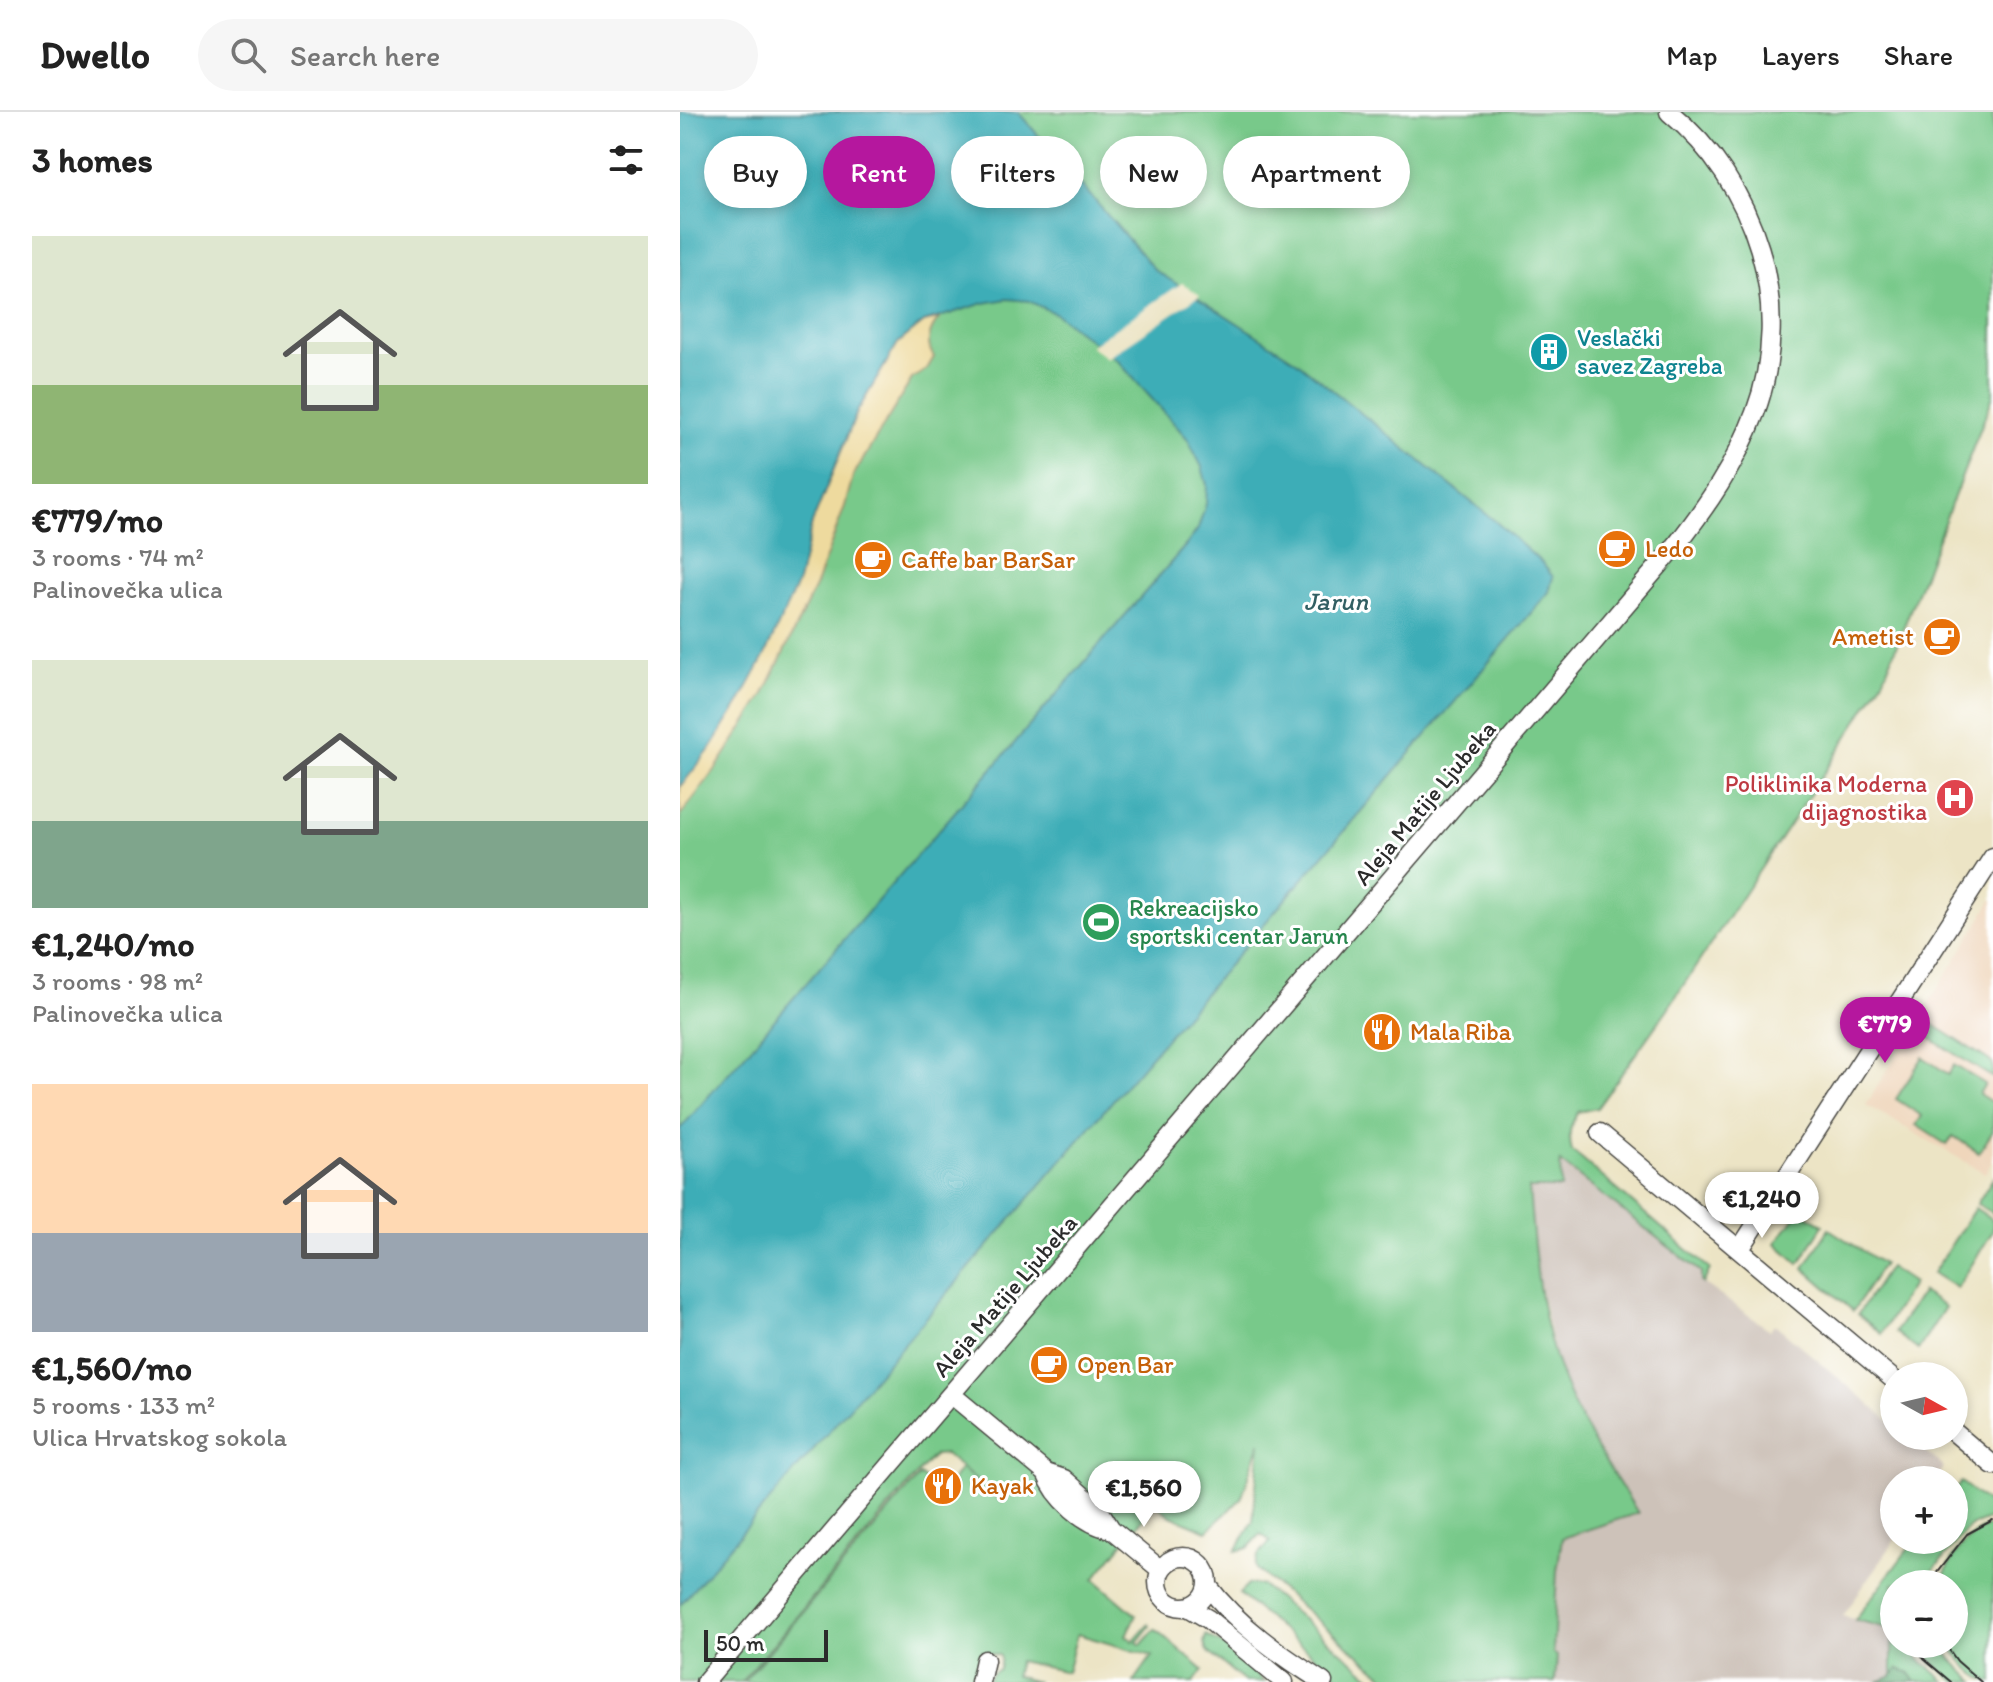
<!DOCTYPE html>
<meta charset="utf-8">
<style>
:root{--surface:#fff;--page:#f6f6f6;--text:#222;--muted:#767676;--line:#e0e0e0;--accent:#b5179e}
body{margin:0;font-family:Itim,sans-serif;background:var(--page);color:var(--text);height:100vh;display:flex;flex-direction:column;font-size:30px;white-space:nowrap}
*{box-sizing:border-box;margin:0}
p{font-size:26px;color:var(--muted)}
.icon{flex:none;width:44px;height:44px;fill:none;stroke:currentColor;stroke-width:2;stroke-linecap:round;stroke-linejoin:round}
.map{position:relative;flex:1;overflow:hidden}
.details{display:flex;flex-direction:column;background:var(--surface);width:680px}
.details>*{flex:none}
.banner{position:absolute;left:24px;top:24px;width:760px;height:72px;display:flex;gap:16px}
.needle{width:52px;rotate:98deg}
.buttons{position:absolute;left:1200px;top:1250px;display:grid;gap:16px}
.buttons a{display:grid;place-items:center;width:88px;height:88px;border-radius:50%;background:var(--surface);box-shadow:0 4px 12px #0003;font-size:40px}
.scale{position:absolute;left:24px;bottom:20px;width:124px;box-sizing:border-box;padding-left:8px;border:4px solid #2b2b2b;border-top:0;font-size:22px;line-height:28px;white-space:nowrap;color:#2b2b2b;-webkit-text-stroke:6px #fff;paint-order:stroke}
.price{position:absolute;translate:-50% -68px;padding:0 18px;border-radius:28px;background:#fff;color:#222;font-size:26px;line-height:52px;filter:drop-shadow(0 2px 4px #0008)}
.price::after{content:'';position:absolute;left:50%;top:48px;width:24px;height:18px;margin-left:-12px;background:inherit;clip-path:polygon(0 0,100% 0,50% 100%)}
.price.current{background:var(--accent);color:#fff}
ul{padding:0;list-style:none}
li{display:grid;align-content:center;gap:16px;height:424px;padding:0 32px}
li span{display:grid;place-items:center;height:248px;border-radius:0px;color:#555}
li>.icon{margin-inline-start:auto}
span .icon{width:144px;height:144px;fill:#fffc;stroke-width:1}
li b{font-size:34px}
h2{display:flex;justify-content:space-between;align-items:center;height:96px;padding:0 32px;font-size:34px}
.chip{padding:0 28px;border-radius:36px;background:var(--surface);box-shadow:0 4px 12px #0003;font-size:28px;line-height:72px}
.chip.current{background:var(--accent);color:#fff}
header{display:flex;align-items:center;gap:48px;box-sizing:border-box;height:112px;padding:0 40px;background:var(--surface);border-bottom:2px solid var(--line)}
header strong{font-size:38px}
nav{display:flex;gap:44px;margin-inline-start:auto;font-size:28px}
.search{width:560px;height:72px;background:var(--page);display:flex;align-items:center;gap:20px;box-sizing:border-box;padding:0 28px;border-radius:44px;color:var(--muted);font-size:30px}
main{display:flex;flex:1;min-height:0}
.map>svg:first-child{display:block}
.built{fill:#efd6bb}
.industrial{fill:#cdc2b9}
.green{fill:#78c98a;stroke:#527a5a;stroke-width:2}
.forest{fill:#62ad76;stroke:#466c50;stroke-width:2}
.sand{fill:#eeda9e;stroke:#8c8264;stroke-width:2}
.water{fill:#3cadb7;stroke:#346c71;stroke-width:2}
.pier{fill:#ece4c5}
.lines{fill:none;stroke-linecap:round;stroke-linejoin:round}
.minor-casing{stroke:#484742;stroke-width:21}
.minor{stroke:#fff;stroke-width:18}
.tram{stroke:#2b2b2b;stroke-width:2}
.labels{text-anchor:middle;stroke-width:6;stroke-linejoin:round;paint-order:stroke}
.culture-label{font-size:24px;fill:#0d838f;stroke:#fff;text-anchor:start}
.food-label{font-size:24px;fill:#c56008;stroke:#fff;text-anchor:start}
.health-label{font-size:24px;fill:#be3a42;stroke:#fff;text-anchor:end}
.street-label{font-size:24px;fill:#2b2b2b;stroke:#fff}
.leisure-label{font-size:24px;fill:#27864d;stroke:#fff;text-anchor:start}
.water-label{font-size:26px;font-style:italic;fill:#325f63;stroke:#fff}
</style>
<header>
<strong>Dwello</strong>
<div class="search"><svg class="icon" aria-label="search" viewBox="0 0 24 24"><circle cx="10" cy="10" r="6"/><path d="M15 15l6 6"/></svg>Search here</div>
<nav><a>Map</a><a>Layers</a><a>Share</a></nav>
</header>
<main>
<section class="details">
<h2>3 homes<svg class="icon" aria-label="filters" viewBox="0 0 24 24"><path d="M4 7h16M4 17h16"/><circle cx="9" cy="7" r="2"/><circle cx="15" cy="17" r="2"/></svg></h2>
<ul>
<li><span style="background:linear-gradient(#dfe7d0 60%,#8fb573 0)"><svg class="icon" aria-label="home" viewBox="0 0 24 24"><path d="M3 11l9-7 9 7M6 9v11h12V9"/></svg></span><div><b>€779/mo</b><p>3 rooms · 74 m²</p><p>Palinovečka ulica</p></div></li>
<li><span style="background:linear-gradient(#dfe7d0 65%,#7fa58c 0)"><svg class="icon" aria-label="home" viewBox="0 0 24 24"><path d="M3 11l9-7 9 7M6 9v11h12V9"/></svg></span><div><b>€1,240/mo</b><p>3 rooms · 98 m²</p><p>Palinovečka ulica</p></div></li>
<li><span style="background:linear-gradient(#ffd9b3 60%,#9aa5b1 0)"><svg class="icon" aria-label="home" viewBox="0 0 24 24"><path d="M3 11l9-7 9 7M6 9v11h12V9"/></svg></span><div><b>€1,560/mo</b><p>5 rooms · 133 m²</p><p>Ulica Hrvatskog sokola</p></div></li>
</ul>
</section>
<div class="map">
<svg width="1313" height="1570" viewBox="0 0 1313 1570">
<rect width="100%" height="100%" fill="#fff"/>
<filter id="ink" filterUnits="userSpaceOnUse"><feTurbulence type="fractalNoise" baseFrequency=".0125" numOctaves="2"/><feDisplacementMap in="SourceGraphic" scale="16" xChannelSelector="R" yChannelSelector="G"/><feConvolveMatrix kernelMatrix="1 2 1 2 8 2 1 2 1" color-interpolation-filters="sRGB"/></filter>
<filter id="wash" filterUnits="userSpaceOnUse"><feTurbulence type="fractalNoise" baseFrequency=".006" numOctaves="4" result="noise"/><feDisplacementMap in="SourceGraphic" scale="32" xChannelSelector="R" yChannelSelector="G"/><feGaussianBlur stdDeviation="1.8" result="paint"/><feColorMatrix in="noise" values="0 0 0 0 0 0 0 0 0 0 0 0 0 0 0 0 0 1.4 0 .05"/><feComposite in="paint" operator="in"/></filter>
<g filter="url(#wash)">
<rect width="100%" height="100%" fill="#ece4c5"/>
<path class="built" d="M 1313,787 L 1313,1048 L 1305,1061 L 1186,993 Z"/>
<path class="industrial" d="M 879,1050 L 1021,1160 L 1021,1170 L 1090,1218 L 1094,1212 L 1097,1214 L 1214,1313 L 1214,1324 L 1227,1324 L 1264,1355 L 1255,1368 L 1214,1368 L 1215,1428 L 1163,1504 L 1212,1517 L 1212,1564 L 1198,1570 L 875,1570 L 877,1544 L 873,1542 L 877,1459 L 882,1426 L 957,1400 L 906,1316 L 882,1267 L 872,1230 L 856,1155 L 849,1075 L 881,1075 Z"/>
<path class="green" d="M 0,0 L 1313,0 L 1313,284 L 1204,566 L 1152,649 L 987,898 L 917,996 L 898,1000 C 889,1015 888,1022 892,1039 L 1030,1157 L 1023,1172 L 1021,1170 L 1021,1160 L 880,1050 L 881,1076 L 849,1076 C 854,1140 859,1207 883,1268 C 901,1315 931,1358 958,1401 L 882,1426 L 877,1459 L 873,1541 L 877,1544 L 875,1570 L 711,1570 L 578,1458 L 576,1455 L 578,1444 L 590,1429 L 581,1422 L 568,1436 L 556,1439 L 573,1409 L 580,1330 L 561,1387 L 527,1419 L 491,1404 L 475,1392 L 414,1467 L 456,1503 L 446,1523 L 453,1529 L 468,1512 L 470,1514 L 457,1530 L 461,1533 L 475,1517 L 523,1558 L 514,1570 L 454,1570 L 472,1544 L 397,1522 L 387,1560 L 339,1549 L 335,1564 L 357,1570 L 308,1570 L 311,1562 L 319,1557 L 321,1546 L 319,1543 L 302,1540 L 294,1570 L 63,1570 L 240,1363 L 266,1387 L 275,1376 L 271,1370 L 281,1356 L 323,1391 L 265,1342 L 255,1343 L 249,1348 L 61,1570 L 0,1570 Z
M 1243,906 L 1313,951 L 1313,966 L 1235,917 Z
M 1243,945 L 1268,962 L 1274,953 L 1305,972 L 1299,982 L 1313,991 L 1313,1019 L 1299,1041 L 1273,1024 L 1267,1033 L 1236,1013 L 1242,1004 L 1216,987 Z
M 1313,1066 L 1313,1102 L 1297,1092 Z
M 1295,1096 L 1313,1108 L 1313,1119 L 1277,1176 L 1253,1161 Z
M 1120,1098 L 1143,1113 L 1119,1152 L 1096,1131 Z
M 1149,1117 L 1203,1152 L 1173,1199 L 1124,1156 Z
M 1209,1155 L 1233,1171 L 1201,1222 L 1178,1202 Z
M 1242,1180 L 1265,1195 L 1238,1238 L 1215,1220 Z
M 1281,1370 L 1309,1392 L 1313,1392 L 1313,1405 L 1290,1414 L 1242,1472 L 1214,1472 L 1214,1532 L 1230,1532 L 1239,1547 L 1265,1569 L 1236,1570 L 1229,1560 L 1218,1557 L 1212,1564 L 1212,1517 L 1175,1508 L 1235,1428 L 1274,1428 L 1274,1378 Z
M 1313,1412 L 1313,1570 C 1296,1568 1278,1547 1270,1532 L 1274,1532 L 1274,1472 L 1262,1472 C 1268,1446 1287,1420 1313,1412 Z
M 569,1472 L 581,1473 L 593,1482 L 697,1570 L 665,1570 L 559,1482 Z
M 526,1523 L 552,1538 L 584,1570 L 565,1570 L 527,1539 L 524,1531 Z
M 1240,1532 L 1262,1532 L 1271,1547 L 1295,1570 L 1276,1570 L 1252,1551 Z"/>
<path class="forest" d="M 1218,1557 L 1229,1560 L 1236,1570 L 1198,1570 L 1212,1564 Z"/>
<path class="sand" d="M 259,207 C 249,218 245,232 254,245 L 247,257 L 232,267 L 173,364 L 165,394 L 135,475 L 83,584 L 35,658 L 0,704 L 0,675 L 31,636 L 59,591 L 118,470 L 132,411 L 177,300 L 218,231 L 244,210 Z"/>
<path class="water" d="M 0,0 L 338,0 L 475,158 L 615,248 L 815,409 L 862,451 L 873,465 L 869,480 L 0,1493 L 0,1017 L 506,433 L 518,417 L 526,392 L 527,373 L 522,355 L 507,326 L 438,249 L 376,202 L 349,189 L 327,187 L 304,191 L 244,210 L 218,231 L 177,300 L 132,411 L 118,470 L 84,545 L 59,591 L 31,636 L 0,675 Z"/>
<path class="pier" d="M 502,171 L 520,183 L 427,246 L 410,234 Z"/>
</g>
<g filter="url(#ink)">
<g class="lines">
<defs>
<path id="minor" d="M 920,1021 L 1214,1268
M 1060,1137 L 1313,745
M 272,1283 L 366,1361 L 384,1367 L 419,1398 L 431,1417 L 481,1458
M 1274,1320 L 1313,1353
M 366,1361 C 375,1386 405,1413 431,1417
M478 1470a25 25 0 1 1 50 0a25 25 0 1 1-50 0Z
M 528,1474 C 557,1513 602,1544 643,1570
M 508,1495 L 528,1507 L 604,1570
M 25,1570 L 994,436 C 1027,394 1056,352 1075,301 C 1115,194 1076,71 989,0
M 300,1570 L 305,1548"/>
</defs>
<use href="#minor" class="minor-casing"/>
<use href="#minor" class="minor"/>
<path class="tram" d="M 1248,1472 L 1287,1422 L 1313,1408
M 1235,1532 L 1244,1547 L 1271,1570
M 1265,1532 L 1277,1549 L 1301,1570"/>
</g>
</g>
<defs>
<symbol id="building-disc" viewBox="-11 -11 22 22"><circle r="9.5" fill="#0f9aa8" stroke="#fff"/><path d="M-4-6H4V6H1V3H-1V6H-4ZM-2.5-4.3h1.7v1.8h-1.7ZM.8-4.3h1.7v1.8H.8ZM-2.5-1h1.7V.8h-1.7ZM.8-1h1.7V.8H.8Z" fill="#fff"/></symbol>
<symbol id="cafe-disc" viewBox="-11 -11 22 22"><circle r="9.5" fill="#e8710a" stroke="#fff"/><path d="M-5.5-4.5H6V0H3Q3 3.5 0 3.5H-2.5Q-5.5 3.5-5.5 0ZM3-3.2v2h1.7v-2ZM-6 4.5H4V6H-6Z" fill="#fff"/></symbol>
<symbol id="hospital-disc" viewBox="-11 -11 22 22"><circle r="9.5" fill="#e0444e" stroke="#fff"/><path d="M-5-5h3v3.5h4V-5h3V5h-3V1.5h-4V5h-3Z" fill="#fff"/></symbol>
<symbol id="stadium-disc" viewBox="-11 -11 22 22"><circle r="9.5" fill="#2e9e5b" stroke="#fff"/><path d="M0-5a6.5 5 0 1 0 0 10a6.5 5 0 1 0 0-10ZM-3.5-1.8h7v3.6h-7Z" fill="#fff"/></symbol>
<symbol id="restaurant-disc" viewBox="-11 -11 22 22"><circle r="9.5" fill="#e8710a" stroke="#fff"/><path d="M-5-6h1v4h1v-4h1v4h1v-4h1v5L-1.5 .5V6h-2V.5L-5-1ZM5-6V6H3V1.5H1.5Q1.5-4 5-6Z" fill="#fff"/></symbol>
</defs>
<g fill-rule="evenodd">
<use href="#building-disc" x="847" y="218" width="44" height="44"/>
<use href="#cafe-disc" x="915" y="415" width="44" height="44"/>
<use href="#cafe-disc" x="171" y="426" width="44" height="44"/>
<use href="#cafe-disc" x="1240" y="503" width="44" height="44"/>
<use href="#hospital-disc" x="1253" y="664" width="44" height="44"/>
<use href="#stadium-disc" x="399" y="788" width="44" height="44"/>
<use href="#restaurant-disc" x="680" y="898" width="44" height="44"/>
<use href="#cafe-disc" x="347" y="1231" width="44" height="44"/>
<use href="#restaurant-disc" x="241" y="1352" width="44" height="44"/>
</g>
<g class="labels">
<g class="culture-label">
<text x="897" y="234">Veslački<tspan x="897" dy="28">savez Zagreba</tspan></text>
</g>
<g class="food-label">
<text x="965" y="445">Ledo</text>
<text x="221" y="456">Caffe bar BarSar</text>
<text x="1234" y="533" text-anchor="end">Ametist</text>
<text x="730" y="928">Mala Riba</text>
<text x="397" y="1261">Open Bar</text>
<text x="291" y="1382">Kayak</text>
</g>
<g class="health-label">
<text x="1247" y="680">Poliklinika Moderna<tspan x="1247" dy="28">dijagnostika</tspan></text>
</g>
<g class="street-label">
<text transform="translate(745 691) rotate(-50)" y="8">Aleja Matije Ljubeka</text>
<text transform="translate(325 1184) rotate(-49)" y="8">Aleja Matije Ljubeka</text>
</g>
<g class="leisure-label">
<text x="449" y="804">Rekreacijsko<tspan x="449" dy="28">sportski centar Jarun</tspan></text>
</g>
<g class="water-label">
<text x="656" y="498">Jarun</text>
</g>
</g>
</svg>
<div class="buttons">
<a><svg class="needle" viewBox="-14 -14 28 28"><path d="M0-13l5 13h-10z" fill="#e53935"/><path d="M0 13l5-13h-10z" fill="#767676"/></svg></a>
<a>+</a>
<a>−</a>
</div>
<div class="scale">50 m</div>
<b class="price current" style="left:1205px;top:953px">€779</b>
<b class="price" style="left:1082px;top:1128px">€1,240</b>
<b class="price" style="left:464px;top:1417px">€1,560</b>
<div class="banner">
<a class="chip">Buy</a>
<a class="chip current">Rent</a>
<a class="chip">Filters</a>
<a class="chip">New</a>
<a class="chip">Apartment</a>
</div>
</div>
</main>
